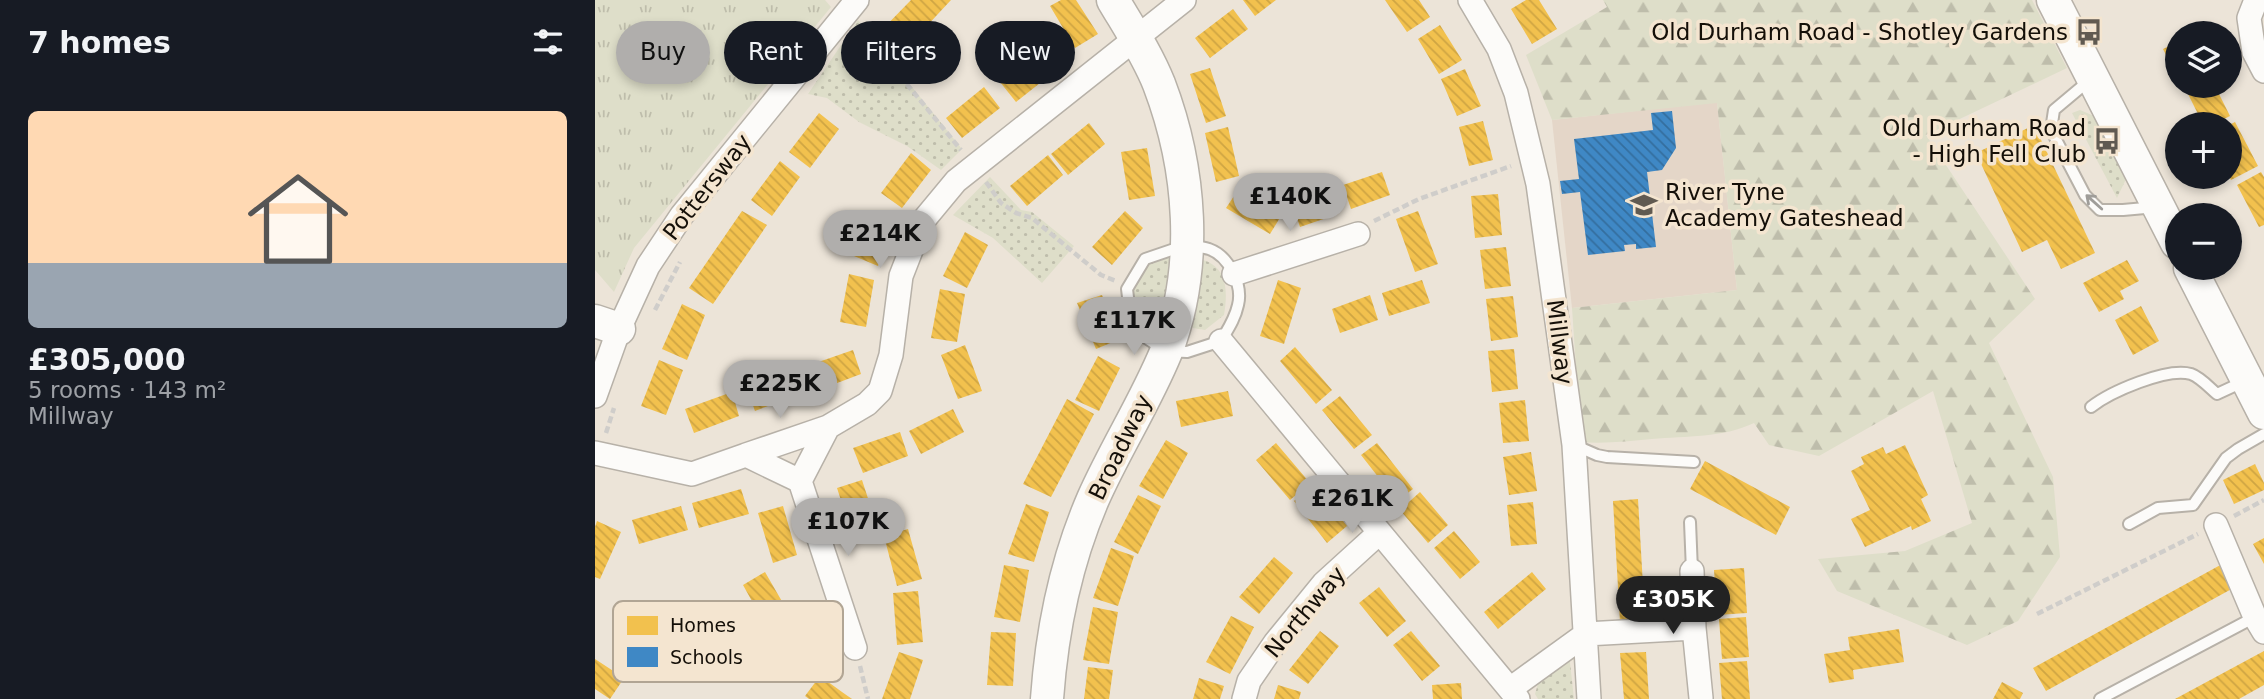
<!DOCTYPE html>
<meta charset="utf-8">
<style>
:root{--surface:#171b24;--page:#20242c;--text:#f1f3f6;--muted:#9ea1a6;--accent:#b0aeac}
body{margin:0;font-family:"DejaVu Sans",sans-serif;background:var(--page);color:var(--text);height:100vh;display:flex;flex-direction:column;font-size:26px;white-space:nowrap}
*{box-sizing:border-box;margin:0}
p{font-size:23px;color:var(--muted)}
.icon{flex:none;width:38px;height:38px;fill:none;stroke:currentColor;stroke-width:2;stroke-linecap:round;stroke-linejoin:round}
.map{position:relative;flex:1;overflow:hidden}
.panel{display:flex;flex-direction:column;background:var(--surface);width:595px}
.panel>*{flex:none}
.banner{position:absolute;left:21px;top:21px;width:665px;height:63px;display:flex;gap:14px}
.controls{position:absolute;left:1570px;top:21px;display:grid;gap:14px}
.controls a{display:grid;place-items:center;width:77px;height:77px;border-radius:50%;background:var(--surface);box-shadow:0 4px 10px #0003;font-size:35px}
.price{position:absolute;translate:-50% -60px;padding:0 16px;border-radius:24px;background:var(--accent);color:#111;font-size:23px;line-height:46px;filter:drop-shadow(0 2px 4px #0008)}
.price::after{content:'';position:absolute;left:50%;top:42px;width:21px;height:16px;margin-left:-10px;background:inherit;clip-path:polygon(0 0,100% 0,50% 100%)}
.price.current{background:#222;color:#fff}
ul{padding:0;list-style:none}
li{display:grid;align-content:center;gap:14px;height:371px;padding:0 28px}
li span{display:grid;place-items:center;height:217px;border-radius:10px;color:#555}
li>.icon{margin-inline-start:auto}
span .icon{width:126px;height:126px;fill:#fffc;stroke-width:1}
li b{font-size:30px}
h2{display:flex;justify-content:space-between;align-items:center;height:84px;padding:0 28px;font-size:30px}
.pill{padding:0 24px;border-radius:32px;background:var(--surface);box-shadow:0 4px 10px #0003;font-size:24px;line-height:63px}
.pill.current{background:var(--accent);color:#111}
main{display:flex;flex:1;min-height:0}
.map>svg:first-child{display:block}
.education{fill:#e4d6c8}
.grass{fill:url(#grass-dots)}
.forest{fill:url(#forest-firs)}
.park{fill:url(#park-tufts)}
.homes{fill:url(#homes-back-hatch)}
.schools{fill:url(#schools-back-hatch)}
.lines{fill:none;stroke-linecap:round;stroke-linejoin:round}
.lane-casing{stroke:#b7b1a8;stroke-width:14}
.street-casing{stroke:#b7b1a8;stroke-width:26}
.secondary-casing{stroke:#b7b1a8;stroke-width:35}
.path{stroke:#cfcdca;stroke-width:4.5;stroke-dasharray:7 3.5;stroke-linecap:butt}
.lane{stroke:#fcfbf9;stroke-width:10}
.street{stroke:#fcfbf9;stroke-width:23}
.secondary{stroke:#fcfbf9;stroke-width:32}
.oneway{stroke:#9f9d99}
.labels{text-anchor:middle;stroke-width:7;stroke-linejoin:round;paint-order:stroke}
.poi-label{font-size:23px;fill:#140f08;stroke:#f4e5d0;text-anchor:end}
.street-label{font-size:23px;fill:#140f08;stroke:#f4e5d0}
.key{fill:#f4e5d0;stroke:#b1a594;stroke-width:2}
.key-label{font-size:19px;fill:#140f08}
</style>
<main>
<section class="panel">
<h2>7 homes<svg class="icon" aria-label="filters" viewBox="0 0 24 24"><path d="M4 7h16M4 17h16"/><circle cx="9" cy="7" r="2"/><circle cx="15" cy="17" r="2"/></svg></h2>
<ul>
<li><span style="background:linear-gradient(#ffd9b3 70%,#9aa5b1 0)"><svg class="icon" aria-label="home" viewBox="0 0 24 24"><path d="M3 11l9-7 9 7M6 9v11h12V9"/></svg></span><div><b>£305,000</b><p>5 rooms · 143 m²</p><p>Millway</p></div></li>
</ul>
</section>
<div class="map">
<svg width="1669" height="699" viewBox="0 0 1669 699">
<defs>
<pattern id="grass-dots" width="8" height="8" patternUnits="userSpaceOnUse" patternTransform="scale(1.75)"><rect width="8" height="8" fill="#dedec9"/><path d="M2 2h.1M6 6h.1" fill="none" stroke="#bebdab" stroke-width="1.8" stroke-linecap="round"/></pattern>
<pattern id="forest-firs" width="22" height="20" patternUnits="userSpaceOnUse" patternTransform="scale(1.75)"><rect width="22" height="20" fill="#dedec9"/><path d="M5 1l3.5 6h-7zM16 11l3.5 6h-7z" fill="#bebdab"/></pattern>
<pattern id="park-tufts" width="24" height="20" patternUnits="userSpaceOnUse" patternTransform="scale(1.75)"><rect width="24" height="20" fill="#dedec9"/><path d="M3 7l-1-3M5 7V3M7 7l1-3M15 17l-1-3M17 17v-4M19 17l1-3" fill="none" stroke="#bebdab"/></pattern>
<pattern id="homes-back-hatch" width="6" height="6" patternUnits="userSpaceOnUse" patternTransform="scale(1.75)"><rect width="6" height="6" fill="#f2c14e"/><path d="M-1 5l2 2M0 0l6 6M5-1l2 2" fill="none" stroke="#cfa543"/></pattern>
<pattern id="schools-back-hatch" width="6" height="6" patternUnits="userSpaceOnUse" patternTransform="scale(1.75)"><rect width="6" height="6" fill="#3f88c5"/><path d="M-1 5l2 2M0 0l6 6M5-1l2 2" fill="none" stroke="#346e9e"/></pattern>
</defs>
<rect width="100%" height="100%" fill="#ece4d8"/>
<path class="education" d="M 1122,102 L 1142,290 L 977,308 L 957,120 Z"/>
<path class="grass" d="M 263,20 L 367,149 L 346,170 L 312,146 L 264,122 L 232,98 L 213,94 Z
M 1485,110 L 1499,116 L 1532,177 L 1522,198 L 1477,113 Z
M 395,177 L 426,210 L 437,212 L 479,246 L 447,283 L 398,238 L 358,215 Z
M 576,253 L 569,312 L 563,329 L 545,326 C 543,319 539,311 537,304 C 533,278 554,261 576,253 Z
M 604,259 C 633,265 633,291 629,315 L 610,330 L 598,328 L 595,318 Z
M 974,653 L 979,699 L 943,699 L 940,694 L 944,680 Z"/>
<path class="forest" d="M 1008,0 L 1437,0 L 1472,68 L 1331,135 L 1440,299 L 1394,343 L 1458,477 L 1465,557 L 1423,621 L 1372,645 L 1242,591 L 1223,559 L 1310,551 L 1377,523 L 1338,391 L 1224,456 L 1174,445 L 1159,423 C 1128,438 1091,436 1057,439 C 1034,441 1010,444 986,442 L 977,308 L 1142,290 L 1122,103 L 957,120 L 931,55 L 1012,7 Z"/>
<path class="park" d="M 0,0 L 230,0 L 236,7 L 39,248 L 19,292 L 0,270 Z"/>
<path class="homes" d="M 316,0 L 356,0 L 301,59 L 280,37 Z
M 466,0 L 481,0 L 503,34 L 480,48 L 455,6 Z
M 648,0 L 681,0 L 660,16 Z
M 790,0 L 824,0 L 835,17 L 812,32 Z
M 931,0 L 944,0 L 962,29 L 937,44 L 916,9 Z
M 638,9 L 653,29 L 615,58 L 600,38 Z
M 845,25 L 867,60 L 844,74 L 823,39 Z
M 1582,42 L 1582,77 L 1568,49 Z
M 443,52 L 459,72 L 421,102 L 405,82 Z
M 615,68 L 631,116 L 611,123 L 595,74 Z
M 870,69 L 886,106 L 862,116 L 846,79 Z
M 1589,86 L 1620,86 L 1635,116 L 1619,124 L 1608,124 Z
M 389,87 L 405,108 L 367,138 L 351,118 Z
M 224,113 L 244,129 L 215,168 L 194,152 Z
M 888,121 L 898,160 L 874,166 L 864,127 Z
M 1640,122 L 1663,166 L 1636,180 L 1634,176 L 1634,125 Z
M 494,123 L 510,144 L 473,175 L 456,154 Z
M 1439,125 L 1500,253 L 1466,269 L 1452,240 L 1427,252 L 1381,153 Z
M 633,127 L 644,176 L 621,182 L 610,133 Z
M 552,148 L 560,196 L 534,200 L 526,152 Z
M 316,153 L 336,170 L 307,208 L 286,193 Z
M 453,155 L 468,175 L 432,206 L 415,186 Z
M 185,161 L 205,177 L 177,216 L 156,200 Z
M 787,172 L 795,195 L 756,209 L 748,185 Z
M 1666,172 L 1669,177 L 1669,225 L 1664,227 L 1642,185 Z
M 643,190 L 686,216 L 675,234 L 631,208 Z
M 735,190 L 743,214 L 705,227 L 697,203 Z
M 903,194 L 907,235 L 880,238 L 876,196 Z
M 147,211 L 172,225 L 118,304 L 94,288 Z
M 279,211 L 302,222 L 283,266 L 259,256 Z
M 530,211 L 548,228 L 517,265 L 497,247 Z
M 823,211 L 843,264 L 820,272 L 801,219 Z
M 370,232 L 393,245 L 372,288 L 348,276 Z
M 911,247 L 916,286 L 890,289 L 885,250 Z
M 1532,260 L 1544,281 L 1525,291 L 1529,299 L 1504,312 L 1488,283 Z
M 254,274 L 279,280 L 271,327 L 245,322 Z
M 683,280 L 706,288 L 689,344 L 665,336 Z
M 827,280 L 835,303 L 794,316 L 787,293 Z
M 345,289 L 370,294 L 362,342 L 336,338 Z
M 507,295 L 525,339 L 501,349 L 482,303 Z
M 775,295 L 783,320 L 745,333 L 737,309 Z
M 918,296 L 923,337 L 896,341 L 891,299 Z
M 87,304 L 110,315 L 92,360 L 67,349 Z
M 1546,306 L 1564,341 L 1538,355 L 1520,320 Z
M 370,345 L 387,391 L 363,399 L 346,355 Z
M 700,347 L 737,390 L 721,404 L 685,361 Z
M 919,349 L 923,389 L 897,392 L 893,351 Z
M 258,350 L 266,374 L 221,391 L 212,366 Z
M 503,356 L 525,368 L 504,411 L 480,400 Z
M 64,360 L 88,370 L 71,415 L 46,406 Z
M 197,370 L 205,394 L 160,411 L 151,386 Z
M 633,391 L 638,416 L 586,427 L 581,401 Z
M 137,392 L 144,416 L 99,433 L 90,409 Z
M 745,396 L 777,435 L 759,449 L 727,410 Z
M 472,399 L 499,414 L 456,497 L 428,484 Z
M 930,400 L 934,441 L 908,443 L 904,403 Z
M 358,409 L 369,432 L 326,454 L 314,431 Z
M 305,432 L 313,456 L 268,473 L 258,448 Z
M 571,440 L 593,453 L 568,499 L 544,486 Z
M 681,443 L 715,483 L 695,500 L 661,460 Z
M 782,443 L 818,489 L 802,501 L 766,455 Z
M 1310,445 L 1333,495 L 1326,499 L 1336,521 L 1317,530 L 1316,526 L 1270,547 L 1256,519 L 1275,510 L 1256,471 L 1269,464 L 1266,457 L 1288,447 L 1291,454 Z
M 936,452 L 942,491 L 914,495 L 908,457 Z
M 1110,461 L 1195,507 L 1181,535 L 1095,489 Z
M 1660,464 L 1669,483 L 1669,490 L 1639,504 L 1628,480 Z
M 267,480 L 283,529 L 258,537 L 242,488 Z
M 719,485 L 752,526 L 732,543 L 699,501 Z
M 146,489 L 154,514 L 104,528 L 97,503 Z
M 825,492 L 853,525 L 833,543 L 805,510 Z
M 543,495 L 566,506 L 543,554 L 519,542 Z
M 1043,499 L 1050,620 L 1025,622 L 1018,501 Z
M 938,502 L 942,544 L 916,546 L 912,505 Z
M 431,504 L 454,512 L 439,562 L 413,554 Z
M 86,506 L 93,530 L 44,544 L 37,520 Z
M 188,506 L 202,555 L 178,563 L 163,513 Z
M 2,521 L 26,532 L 5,579 L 0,577 L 0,527 Z
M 313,529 L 327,579 L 302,586 L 289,536 Z
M 859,531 L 885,562 L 865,579 L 839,548 Z
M 1669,538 L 1669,564 L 1658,544 Z
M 516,548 L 539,556 L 523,606 L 498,598 Z
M 679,557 L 698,573 L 664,614 L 644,597 Z
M 1629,563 L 1642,586 L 1451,691 L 1438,668 Z
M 409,565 L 434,570 L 425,622 L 399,617 Z
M 1149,568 L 1152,613 L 1122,615 L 1119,570 Z
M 170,572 L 196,617 L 173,630 L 148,585 Z
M 937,572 L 951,589 L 903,629 L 889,612 Z
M 784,587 L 811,621 L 792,637 L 764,603 Z
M 323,591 L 328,642 L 302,645 L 298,593 Z
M 498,607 L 523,612 L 514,664 L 488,660 Z
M 636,616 L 659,627 L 635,674 L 611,662 Z
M 1151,617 L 1154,657 L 1127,659 L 1124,619 Z
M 1304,629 L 1309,662 L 1258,670 L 1259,679 L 1234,683 L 1229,654 L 1255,650 L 1253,637 Z
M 725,631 L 744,646 L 713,684 L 694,670 Z
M 816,631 L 845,666 L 827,681 L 798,645 Z
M 396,632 L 421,633 L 418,686 L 392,685 Z
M 1669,651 L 1669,685 L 1644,699 L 1580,699 Z
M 304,652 L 328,660 L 315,699 L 287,699 Z
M 1051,652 L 1054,699 L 1029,699 L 1025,653 Z
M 0,659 L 29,678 L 15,699 L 0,689 Z
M 1152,661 L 1155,699 L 1127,699 L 1124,663 Z
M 493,667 L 518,670 L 514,699 L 489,699 Z
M 225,676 L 247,692 L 257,699 L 214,699 L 210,696 Z
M 604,678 L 629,686 L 625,699 L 598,699 Z
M 1407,682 L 1428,693 L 1425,699 L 1398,699 Z
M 866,683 L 867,699 L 838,699 L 837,685 Z
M 683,685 L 706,692 L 704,699 L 679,699 Z"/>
<path class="schools" d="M 1077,111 L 1081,148 L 1067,170 L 1052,172 L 1061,247 L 1041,249 L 1041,244 L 1029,245 L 1030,251 L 993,255 L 985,192 L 967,194 L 965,181 L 984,179 L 979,139 L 1058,130 L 1056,113 Z"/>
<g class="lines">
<defs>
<path id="lane" d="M 1496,79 L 1459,110 L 1456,130 L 1490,195 L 1505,210 L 1528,210 L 1561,207
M 591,245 C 598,246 607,247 614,249 C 634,256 648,285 643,305 C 640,319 633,329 626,341 L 592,352 L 571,351 L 551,338 L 536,322 L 532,289 L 550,259 Z
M 1496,407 C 1515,392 1572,367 1596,374 C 1605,377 1615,388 1622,394 L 1650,381
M 979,445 L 1002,455 L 1012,457 L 1099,462
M 1095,522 L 1097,571
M 1534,524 L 1563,508 L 1598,505 L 1631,458 L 1643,449 L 1669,434
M 1505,699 L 1660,617"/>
<path id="street" d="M 875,0 L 904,49 L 921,93 L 943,184 L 979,445 L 994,699
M 1661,0 L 1654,18 L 1659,52 L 1669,71
M 639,274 L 763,234
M 626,341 L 923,699
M 0,396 L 24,329 L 53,266 L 87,215 L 262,0
M 0,453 L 97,474 L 151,455 L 205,481 L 233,427 L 272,404 L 285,391 L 296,355 L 306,276 L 327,222 L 361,181 L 589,0
M 151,455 L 233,427
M 205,481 L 260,648
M 1621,525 L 1660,617 L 1669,632
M 1097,571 L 1099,628 L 1106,698
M 915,689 L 991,634 L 1099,628
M 649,699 L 654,681 L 680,643 L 729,583 L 784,533"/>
<path id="secondary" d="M 1458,0 L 1582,243
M 1595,268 L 1669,413
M 0,321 L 24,329
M 452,699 C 457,629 470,564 498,499 C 520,449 550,403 571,352 C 604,267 596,168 564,84 C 552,54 534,27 518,0"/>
</defs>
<use href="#lane" class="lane-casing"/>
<use href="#street" class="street-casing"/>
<use href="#secondary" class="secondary-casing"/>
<path class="path" d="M 265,27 L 366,150
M 391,182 L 406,203 L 421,213 L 437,218 L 506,275 L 521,281
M 779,221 L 824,199 L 916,166
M 60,310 L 85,262
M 11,433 L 19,408
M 1639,516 L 1669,500
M 1442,614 L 1603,534
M 265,666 L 273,699"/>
<use href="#lane" class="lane"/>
<use href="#street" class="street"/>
<use href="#secondary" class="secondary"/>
</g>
<defs><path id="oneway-shaft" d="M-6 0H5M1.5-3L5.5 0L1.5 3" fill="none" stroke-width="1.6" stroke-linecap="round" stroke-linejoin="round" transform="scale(1.75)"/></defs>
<use class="oneway" href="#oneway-shaft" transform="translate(1499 202) rotate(-138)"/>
<defs>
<symbol id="bus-bare" viewBox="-9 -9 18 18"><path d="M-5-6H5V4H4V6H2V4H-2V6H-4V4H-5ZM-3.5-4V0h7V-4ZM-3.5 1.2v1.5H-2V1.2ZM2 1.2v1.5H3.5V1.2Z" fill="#605a51" stroke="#f4e5d0" stroke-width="2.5" paint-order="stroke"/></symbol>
<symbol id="school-bare" viewBox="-9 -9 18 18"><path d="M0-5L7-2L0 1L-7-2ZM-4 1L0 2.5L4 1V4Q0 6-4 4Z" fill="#605a51" stroke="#f4e5d0" stroke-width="2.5" paint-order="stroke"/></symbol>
</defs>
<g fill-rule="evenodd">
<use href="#bus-bare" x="1475" y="13" width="38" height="38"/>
<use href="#bus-bare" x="1493" y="122" width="38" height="38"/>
<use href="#school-bare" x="1030" y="186" width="38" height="38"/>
</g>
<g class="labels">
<g class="poi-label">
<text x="1473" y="40">Old Durham Road - Shotley Gardens</text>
<text x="1491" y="136">Old Durham Road<tspan x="1491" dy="26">- High Fell Club</tspan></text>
<text x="1070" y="200" text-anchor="start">River Tyne<tspan x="1070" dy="26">Academy Gateshead</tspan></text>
</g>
<g class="street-label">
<text transform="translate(112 187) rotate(-52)" y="8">Pottersway</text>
<text transform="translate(965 342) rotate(83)" y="8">Millway</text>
<text transform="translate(525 447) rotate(-64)" y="8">Broadway</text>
<text transform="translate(710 612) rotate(-50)" y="8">Northway</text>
</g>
</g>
<rect x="18" y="601" width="230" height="81" rx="10" class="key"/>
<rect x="32" y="616" width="31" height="19" fill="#f2c14e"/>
<rect x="32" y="647" width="31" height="20" fill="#3f88c5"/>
<g class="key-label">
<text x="75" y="632">Homes</text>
<text x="75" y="664">Schools</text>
</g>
</svg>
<div class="controls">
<a><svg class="icon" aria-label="layers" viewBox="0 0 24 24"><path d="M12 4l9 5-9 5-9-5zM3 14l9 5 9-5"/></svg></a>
<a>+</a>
<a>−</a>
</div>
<b class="price" style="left:695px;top:233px">£140K</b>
<b class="price" style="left:285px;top:270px">£214K</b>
<b class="price" style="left:539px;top:357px">£117K</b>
<b class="price" style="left:185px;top:420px">£225K</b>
<b class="price" style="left:757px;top:535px">£261K</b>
<b class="price" style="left:253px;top:558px">£107K</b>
<b class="price current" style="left:1078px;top:636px">£305K</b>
<div class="banner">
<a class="pill current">Buy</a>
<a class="pill">Rent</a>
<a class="pill">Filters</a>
<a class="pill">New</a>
</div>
</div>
</main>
